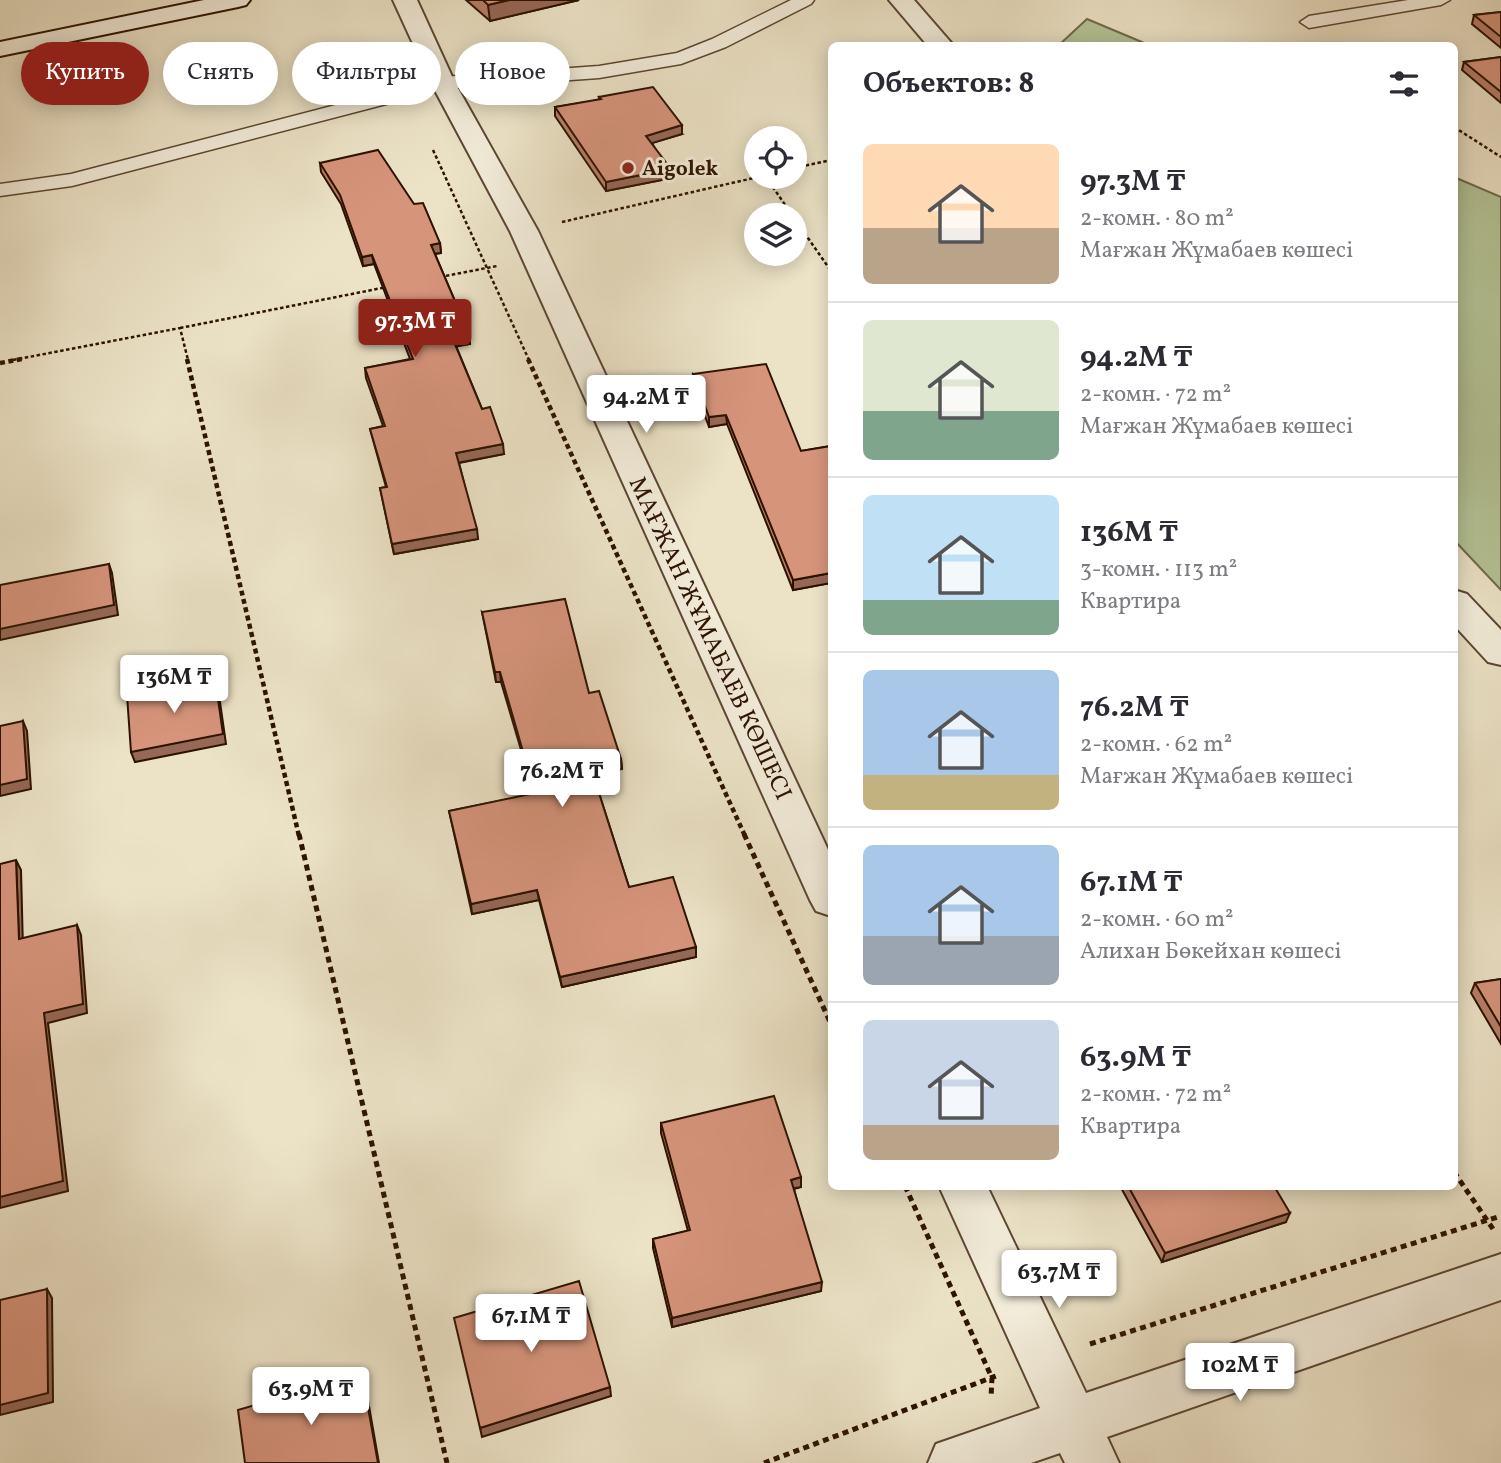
<!DOCTYPE html>
<html lang="ru">
<meta charset="utf-8">
<style>
:root{--surface:#fff;--page:#f2f2f3;--text:#2b2b33;--muted:#7c7c81;--line:#e1e1e2;--accent:#8f2418}
body{margin:0;font-family:Vollkorn,serif;background:var(--page);color:var(--text);height:100vh;display:flex;flex-direction:column;font-size:26px;white-space:nowrap}
*{box-sizing:border-box;margin:0}
p{font-size:23px;color:var(--muted)}
.icon{flex:none;width:38px;height:38px;fill:none;stroke:currentColor;stroke-width:2;stroke-linecap:round;stroke-linejoin:round}
.map{position:relative;flex:1;overflow:hidden}
.drawer{position:absolute;left:828px;top:42px;width:630px;height:1148px;display:flex;flex-direction:column;background:var(--surface);border-radius:10px;box-shadow:0 4px 18px #0003}
.drawer>*{flex:none}
.hud{position:absolute;left:21px;top:42px;width:665px;height:63px;display:flex;gap:14px}
.buttons{position:absolute;left:744px;top:126px;display:grid;gap:14px}
.buttons a{display:grid;place-items:center;width:63px;height:63px;border-radius:50%;background:var(--surface);box-shadow:0 4px 18px #0003;font-size:35px}
.price{position:absolute;translate:-50% -60px;padding:0 16px;border-radius:7px;background:#fff;color:#222;font-size:23px;line-height:46px;filter:drop-shadow(0 2px 4px #0008)}
.price::after{content:'';position:absolute;left:50%;top:42px;width:21px;height:16px;margin-left:-10px;background:inherit;clip-path:polygon(0 0,100% 0,50% 100%)}
.price.on{background:var(--accent);color:#fff}
ul{padding:0;list-style:none}
li{display:flex;align-items:center;gap:21px;height:175px;padding:0 35px}
li+li{border-top:2px solid var(--line)}
li span{display:grid;place-items:center;flex:none;width:196px;height:140px;border-radius:10px;color:#555}
li>.icon{margin-inline-start:auto}
span .icon{width:84px;height:84px;fill:#fffc;stroke-width:1}
li b{font-size:30px}
h2{display:flex;justify-content:space-between;align-items:center;height:84px;padding:0 35px;font-size:30px}
.pill{padding:0 24px;border-radius:32px;background:var(--surface);box-shadow:0 4px 18px #0003;font-size:24px;line-height:63px}
.pill.on{background:var(--accent);color:#fff}
.map>svg:first-child{display:block}
.green{fill:#b4c498;stroke:#706b4c;stroke-width:2}
.lines{fill:none;stroke-linecap:round;stroke-linejoin:round}
.lane-casing{stroke:#5d4632;stroke-width:3}
.street-casing{stroke:#5d4632;stroke-width:4}
.secondary-casing{stroke:#2d1200;stroke-width:4}
.path-far2{stroke:#2d1200;stroke-width:2.5;stroke-dasharray:3.5 2.5;stroke-linecap:butt}
.path-far1{stroke:#2d1200;stroke-width:4.5;stroke-dasharray:5 3.5;stroke-linecap:butt}
.path{stroke:#2d1200;stroke-width:5;stroke-dasharray:6 4.5;stroke-linecap:butt}
.lane{fill:#f3eddb;fill-rule:evenodd}
.street{fill:#f3eddb;fill-rule:evenodd}
.secondary{fill:#f3eddb;fill-rule:evenodd}
.wall{fill:#b87f6a;stroke:#2d1200;stroke-width:2}
.shaded-wall{fill:#966856;stroke:#2d1200;stroke-width:2}
.building{fill:#d6947b;stroke:#2d1200;stroke-width:2}
.poi-dot{fill:#8f2418;stroke:#f3eddb;stroke-width:2.5}
.labels{text-anchor:middle;stroke-width:6;stroke-linejoin:round;paint-order:stroke}
.far-poi-label{font-size:21px;font-weight:bold;fill:#2d1200;stroke:#f3eddb;text-anchor:start}
.street-label{font-size:24px;fill:#2d1200;stroke:#f3eddb}
</style>
<div class="map">
<svg width="1501" height="1463" viewBox="0 0 1501 1463">
<rect width="100%" height="100%" fill="#ece3c7"/>
<filter id="stains"><feTurbulence type="fractalNoise" baseFrequency=".00286" numOctaves="4"/><feColorMatrix values="0 0 0 0 .2 0 0 0 0 .09 0 0 0 0 .02 0 0 0 .5 -.17"/></filter>
<radialGradient id="worn" r=".72"><stop offset=".6" stop-color="#630" stop-opacity="0"/><stop offset="1" stop-color="#630" stop-opacity=".3"/></radialGradient>
<path class="green" d="M 1087,19 L 1149,45 L 1059,45 Z
M 1454,177 L 1501,197 L 1501,590 L 1454,540 Z"/>
<g class="lines">
<defs>
<path id="lane" d="M 791,0 L 814,0 L 811,4 L 726,47 L 681,64 L 599,78 L 444,89 L 72,186 L 0,196 L 0,184 L 71,174 L 443,77 L 599,66 L 677,53 L 712,39 Z
M 1408,0 L 1450,0 L 1441,5 L 1309,28 L 1300,22 L 1309,16 Z"/>
<path id="street" d="M 393,0 L 417,0 L 455,83 L 538,231 L 831,856 L 831,916 L 816,911 L 810,900 L 510,231 L 431,83 Z
M 889,0 L 914,0 L 954,46 L 928,46 Z
M 1454,590 L 1467,594 L 1501,630 L 1501,665 L 1488,662 L 1454,625 Z
M 939,1186 L 987,1186 L 1086,1393 L 1501,1254 L 1501,1300 L 1107,1437 L 1119,1463 L 1065,1463 L 1060,1453 L 1031,1463 L 928,1463 L 936,1444 L 1040,1408 Z"/>
<path id="secondary" d="M 204,0 L 250,0 L 246,5 L 238,7 L 0,56 L 0,42 Z"/>
</defs>
<use href="#lane" class="lane-casing"/>
<use href="#street" class="street-casing"/>
<use href="#secondary" class="secondary-casing"/>
<path class="path-far2" d="M 1454,127 L 1501,157
M 433,150 L 529,360
M 794,168 L 831,160
M 766,177 L 792,215
M 794,218 L 831,271
M 562,222 L 758,177
M 440,277 L 497,266
M 180,328 L 387,287
M 13,360 L 180,328 L 188,360"/>
<path class="path-far1" d="M 187,359 L 299,836
M 528,359 L 745,836
M 0,363 L 22,359"/>
<path class="path" d="M 299,834 L 447,1463
M 744,834 L 831,1024
M 1454,1172 L 1493,1229
M 905,1186 L 992,1378 L 991,1398
M 1090,1344 L 1501,1216
M 764,1463 L 996,1376"/>
<use href="#lane" class="lane"/>
<use href="#street" class="street"/>
<use href="#secondary" class="secondary"/>
</g>
<path class="wall" d="M 466,0 L 579,0 L 490,21 Z
M 1501,12 L 1501,48 L 1472,24 L 1474,15 Z
M 1501,57 L 1501,103 L 1462,70 L 1464,62 Z
M 599,97 L 682,134 L 652,143 L 672,178 L 606,191 L 555,116 L 555,107 L 599,100 Z
M 320,163 L 440,243 L 441,253 L 435,254 L 469,334 L 470,344 L 456,346 L 482,409 L 504,454 L 459,463 L 478,539 L 394,554 L 380,488 L 386,487 L 370,429 L 383,426 L 366,378 L 365,368 L 410,359 L 374,264 L 363,266 L 341,204 L 321,172 Z
M 693,374 L 801,451 L 831,446 L 831,583 L 793,590 L 727,424 L 709,427 L 693,384 Z
M 482,612 L 589,693 L 621,759 L 622,769 L 593,774 L 629,887 L 696,947 L 696,957 L 562,987 L 539,900 L 472,914 L 449,811 L 534,794 L 501,682 L 496,682 Z
M 1501,979 L 1501,1044 L 1471,993 L 1475,983 Z
M 661,1123 L 801,1177 L 801,1187 L 794,1189 L 821,1291 L 672,1327 L 653,1248 L 653,1239 L 688,1231 L 661,1133 Z
M 1120,1186 L 1274,1186 L 1286,1222 L 1162,1262 Z"/>
<path class="shaded-wall" d="M 509,0 L 579,0 L 490,21 L 488,5 Z
M 682,125 L 682,134 L 646,145 L 646,136 Z
M 671,169 L 672,178 L 606,191 L 606,182 Z
M 440,243 L 441,253 L 432,254 L 431,245 Z
M 372,255 L 374,264 L 363,266 L 362,257 Z
M 469,334 L 470,344 L 453,347 L 452,337 Z
M 726,415 L 727,424 L 709,427 L 709,417 Z
M 503,444 L 504,454 L 457,463 L 456,453 Z
M 477,529 L 478,539 L 394,554 L 392,544 Z
M 109,564 L 112,573 L 118,615 L 0,640 L 0,629 Z
M 831,573 L 831,583 L 793,590 L 793,580 Z
M 495,672 L 500,672 L 501,682 L 496,682 Z
M 215,678 L 218,688 L 226,744 L 135,762 L 131,752 Z
M 23,721 L 27,731 L 31,789 L 0,796 L 0,785 Z
M 621,759 L 622,769 L 591,775 L 590,765 Z
M 16,860 L 21,870 L 23,949 L 19,939 Z
M 537,890 L 539,900 L 472,914 L 471,904 Z
M 77,925 L 81,935 L 87,1013 L 48,1023 L 68,1191 L 0,1208 L 0,1197 L 44,1013 Z
M 696,947 L 696,957 L 562,987 L 560,977 Z
M 801,1177 L 801,1187 L 791,1189 L 791,1180 Z
M 1290,1213 L 1286,1222 L 1162,1262 L 1165,1253 Z
M 822,1282 L 821,1291 L 672,1327 L 672,1318 Z
M 47,1289 L 52,1298 L 53,1402 L 0,1415 L 0,1405 Z
M 362,1374 L 365,1383 L 379,1463 L 378,1463 Z
M 610,1387 L 611,1396 L 482,1437 L 480,1428 Z"/>
<path class="building" d="M 483,0 L 509,0 L 488,5 Z
M 1501,12 L 1501,37 L 1474,15 Z
M 1501,57 L 1501,92 L 1464,62 Z
M 653,87 L 682,125 L 646,136 L 671,169 L 606,182 L 555,107 L 601,99 L 599,97 Z
M 378,150 L 414,204 L 423,203 L 440,243 L 431,245 L 469,334 L 452,337 L 482,409 L 490,407 L 503,444 L 456,453 L 477,529 L 392,544 L 380,488 L 387,487 L 370,429 L 385,426 L 365,368 L 413,359 L 372,255 L 362,257 L 340,195 L 320,163 Z
M 766,364 L 801,451 L 831,446 L 831,573 L 793,580 L 726,415 L 709,417 L 693,374 Z
M 109,564 L 114,605 L 0,629 L 0,585 Z
M 565,599 L 589,693 L 599,691 L 621,759 L 590,765 L 629,887 L 673,877 L 696,947 L 560,977 L 537,890 L 471,904 L 449,811 L 535,793 L 500,672 L 495,672 L 482,612 Z
M 215,678 L 223,734 L 131,752 L 127,695 Z
M 23,721 L 27,779 L 0,785 L 0,726 Z
M 16,860 L 19,939 L 77,925 L 83,1004 L 44,1013 L 63,1181 L 0,1197 L 0,864 Z
M 1501,979 L 1501,1027 L 1475,983 Z
M 774,1096 L 801,1177 L 791,1180 L 822,1282 L 672,1318 L 653,1239 L 690,1230 L 661,1123 Z
M 1128,1186 L 1274,1186 L 1290,1213 L 1165,1253 Z
M 579,1281 L 610,1387 L 480,1428 L 454,1318 Z
M 47,1289 L 48,1393 L 0,1405 L 0,1300 Z
M 362,1374 L 378,1463 L 245,1463 L 238,1410 Z"/>
<circle class="poi-dot" cx="628" cy="168" r="7"/>
<g class="labels">
<g class="far-poi-label">
<text x="642" y="175">Aigolek</text>
</g>
<g class="street-label">
<text transform="translate(711 638) rotate(65)" y="8">МАҒЖАН ЖҰМАБАЕВ КӨШЕСІ</text>
</g>
</g>
<rect width="100%" height="100%" filter="url(#stains)"/>
<rect width="100%" height="100%" fill="url(#worn)"/>
</svg>
<div class="buttons">
<a><svg class="icon" aria-label="locate" viewBox="0 0 24 24"><circle cx="12" cy="12" r="6"/><path d="M12 2v4M12 18v4M2 12h4M18 12h4"/></svg></a>
<a><svg class="icon" aria-label="layers" viewBox="0 0 24 24"><path d="M12 4l9 5-9 5-9-5zM3 14l9 5 9-5"/></svg></a>
</div>
<b class="price on" style="left:415px;top:359px">97.3M ₸</b>
<b class="price" style="left:646px;top:435px">94.2M ₸</b>
<b class="price" style="left:174px;top:715px">136M ₸</b>
<b class="price" style="left:562px;top:809px">76.2M ₸</b>
<b class="price" style="left:1059px;top:1310px">63.7M ₸</b>
<b class="price" style="left:531px;top:1354px">67.1M ₸</b>
<b class="price" style="left:1240px;top:1403px">102M ₸</b>
<b class="price" style="left:311px;top:1427px">63.9M ₸</b>
<div class="hud">
<a class="pill on">Купить</a>
<a class="pill">Снять</a>
<a class="pill">Фильтры</a>
<a class="pill">Новое</a>
</div>
<section class="drawer">
<h2>Объектов: 8<svg class="icon" aria-label="filters" viewBox="0 0 24 24"><path d="M4 7h16M4 17h16"/><circle cx="9" cy="7" r="2"/><circle cx="15" cy="17" r="2"/></svg></h2>
<ul>
<li><span style="background:linear-gradient(#ffd9b3 60%,#b9a48a 0)"><svg class="icon" aria-label="home" viewBox="0 0 24 24"><path d="M3 11l9-7 9 7M6 9v11h12V9"/></svg></span><div><b>97.3M ₸</b><p>2-комн. · 80 m²</p><p>Мағжан Жұмабаев көшесі</p></div></li>
<li><span style="background:linear-gradient(#dfe7d0 65%,#7fa58c 0)"><svg class="icon" aria-label="home" viewBox="0 0 24 24"><path d="M3 11l9-7 9 7M6 9v11h12V9"/></svg></span><div><b>94.2M ₸</b><p>2-комн. · 72 m²</p><p>Мағжан Жұмабаев көшесі</p></div></li>
<li><span style="background:linear-gradient(#bfe0f5 75%,#7fa58c 0)"><svg class="icon" aria-label="home" viewBox="0 0 24 24"><path d="M3 11l9-7 9 7M6 9v11h12V9"/></svg></span><div><b>136M ₸</b><p>3-комн. · 113 m²</p><p>Квартира</p></div></li>
<li><span style="background:linear-gradient(#a9c7e8 75%,#c2b280 0)"><svg class="icon" aria-label="home" viewBox="0 0 24 24"><path d="M3 11l9-7 9 7M6 9v11h12V9"/></svg></span><div><b>76.2M ₸</b><p>2-комн. · 62 m²</p><p>Мағжан Жұмабаев көшесі</p></div></li>
<li><span style="background:linear-gradient(#a9c7e8 65%,#9aa5b1 0)"><svg class="icon" aria-label="home" viewBox="0 0 24 24"><path d="M3 11l9-7 9 7M6 9v11h12V9"/></svg></span><div><b>67.1M ₸</b><p>2-комн. · 60 m²</p><p>Алихан Бөкейхан көшесі</p></div></li>
<li><span style="background:linear-gradient(#c9d6e8 75%,#b9a48a 0)"><svg class="icon" aria-label="home" viewBox="0 0 24 24"><path d="M3 11l9-7 9 7M6 9v11h12V9"/></svg></span><div><b>63.9M ₸</b><p>2-комн. · 72 m²</p><p>Квартира</p></div></li>
</ul>
</section>
</div>
